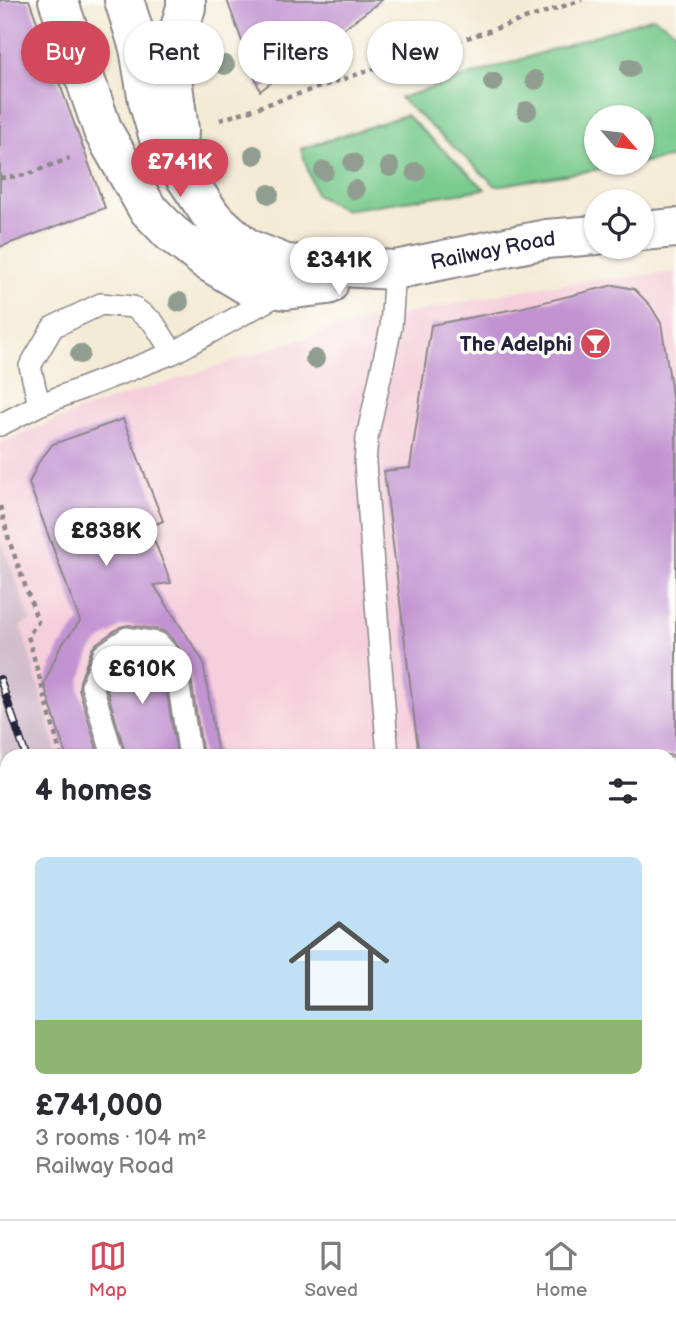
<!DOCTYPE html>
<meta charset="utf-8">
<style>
:root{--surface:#fff;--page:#f7f7f7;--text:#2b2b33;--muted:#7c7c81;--line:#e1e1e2;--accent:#d1495b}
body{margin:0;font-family:"Balsamiq Sans",sans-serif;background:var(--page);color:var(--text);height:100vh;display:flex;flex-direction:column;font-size:26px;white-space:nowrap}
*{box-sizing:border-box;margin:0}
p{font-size:23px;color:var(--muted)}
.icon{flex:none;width:38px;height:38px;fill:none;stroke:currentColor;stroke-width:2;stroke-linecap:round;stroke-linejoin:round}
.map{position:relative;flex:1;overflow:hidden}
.sheet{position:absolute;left:0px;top:749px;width:677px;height:471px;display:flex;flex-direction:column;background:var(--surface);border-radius:21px 21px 0 0;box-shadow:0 2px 5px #0004}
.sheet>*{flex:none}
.hud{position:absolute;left:21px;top:21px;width:635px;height:63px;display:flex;gap:14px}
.needle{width:46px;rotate:118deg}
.controls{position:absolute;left:584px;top:105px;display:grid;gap:14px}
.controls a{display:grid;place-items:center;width:70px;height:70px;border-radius:50%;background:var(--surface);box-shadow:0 2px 5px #0004;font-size:35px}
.price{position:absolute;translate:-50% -60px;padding:0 16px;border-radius:24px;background:#fff;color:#222;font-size:23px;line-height:46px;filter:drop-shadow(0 2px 4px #0008)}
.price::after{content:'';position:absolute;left:50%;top:42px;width:21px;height:16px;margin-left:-10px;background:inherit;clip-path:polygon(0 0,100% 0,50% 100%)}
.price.selected{background:var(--accent);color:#fff}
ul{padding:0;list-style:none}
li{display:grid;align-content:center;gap:14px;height:371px;padding:0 35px}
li+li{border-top:2px solid var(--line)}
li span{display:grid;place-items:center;height:217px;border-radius:10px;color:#555}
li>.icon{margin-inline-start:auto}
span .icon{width:126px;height:126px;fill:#fffc;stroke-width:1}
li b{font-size:30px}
h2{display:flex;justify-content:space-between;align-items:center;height:84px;padding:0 35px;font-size:30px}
.pill{padding:0 24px;border-radius:32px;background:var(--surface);box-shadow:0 2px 5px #0004;font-size:24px;line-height:63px}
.pill.selected{background:var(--accent);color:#fff}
.tabs{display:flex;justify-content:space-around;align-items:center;height:98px;border-top:2px solid var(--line);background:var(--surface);font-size:19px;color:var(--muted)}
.tabs a{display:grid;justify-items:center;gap:4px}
.tabs .selected{color:var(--accent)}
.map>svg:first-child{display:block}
.built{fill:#f5cfdb}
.industrial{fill:#d1bdcc}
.green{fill:#78ca8d;stroke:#4d7664;stroke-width:2;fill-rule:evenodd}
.building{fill:#c193d1}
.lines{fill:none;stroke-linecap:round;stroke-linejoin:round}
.lane-casing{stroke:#8b8688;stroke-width:24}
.street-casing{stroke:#8b8688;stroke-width:42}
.path{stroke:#8b8688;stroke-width:4.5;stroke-dasharray:5 5;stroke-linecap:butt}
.lane{stroke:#fff;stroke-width:21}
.street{stroke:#fff;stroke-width:38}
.rail-casing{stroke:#22223b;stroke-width:8}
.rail{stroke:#fdfcf7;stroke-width:5;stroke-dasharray:16;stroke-linecap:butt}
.tree{fill:#919d91}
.labels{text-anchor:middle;stroke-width:7;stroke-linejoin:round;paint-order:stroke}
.street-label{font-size:21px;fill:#22223b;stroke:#fdfcf7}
.poi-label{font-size:21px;font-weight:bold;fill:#22223b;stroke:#fdfcf7;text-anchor:end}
</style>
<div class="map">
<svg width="676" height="1219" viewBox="0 0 676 1219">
<rect width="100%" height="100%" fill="#fdfcf7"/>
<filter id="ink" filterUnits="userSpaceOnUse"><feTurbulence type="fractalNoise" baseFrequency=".0143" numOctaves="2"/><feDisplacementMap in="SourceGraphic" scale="14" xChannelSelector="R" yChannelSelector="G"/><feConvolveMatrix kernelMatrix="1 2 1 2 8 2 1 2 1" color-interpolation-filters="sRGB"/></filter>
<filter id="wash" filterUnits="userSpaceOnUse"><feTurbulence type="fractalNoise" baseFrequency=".00686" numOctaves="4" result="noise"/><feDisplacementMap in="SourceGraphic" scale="28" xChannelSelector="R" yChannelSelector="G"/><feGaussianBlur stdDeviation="1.57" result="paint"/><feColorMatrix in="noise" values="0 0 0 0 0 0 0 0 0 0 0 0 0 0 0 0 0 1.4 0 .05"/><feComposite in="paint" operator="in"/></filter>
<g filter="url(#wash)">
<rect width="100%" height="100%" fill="#f4ebd6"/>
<path class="built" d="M 676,272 L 676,1219 L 112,1219 L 112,1213 L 670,1213 L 670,756 L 58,756 L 21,625 L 31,621 L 0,537 L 0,443 L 86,408 L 337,328 L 543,286 Z"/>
<path class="industrial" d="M 0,537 L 31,621 L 21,625 L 58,756 L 7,756 L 7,1213 L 112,1213 L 112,1219 L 0,1219 Z"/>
<path class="green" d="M 653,17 L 676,31 L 676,157 L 496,186 L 400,98 ZM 597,117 L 642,117 L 642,163 L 597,163 Z
M 406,115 L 485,189 L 344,210 L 316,195 L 301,149 Z"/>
<g id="blocks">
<path class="building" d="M 0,0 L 29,0 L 105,208 L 0,247 Z
M 227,0 L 382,0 L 260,91 Z
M 614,285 L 634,289 L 650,305 L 661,323 L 670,380 L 676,430 L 676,755 L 419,756 L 384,471 L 410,468 L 431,325 L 520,308 Z
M 123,419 L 163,521 L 149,527 L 171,583 L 154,585 L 203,661 L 218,756 L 203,756 L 188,659 L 168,634 L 161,630 L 129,625 L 120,627 L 97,643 L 92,649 L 80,681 L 79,689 L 99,756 L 66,756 L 44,684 L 60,647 L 80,621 L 29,483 L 38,463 L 53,444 Z
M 130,652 L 151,655 L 163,668 L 177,756 L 126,756 L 106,686 L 115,662 Z"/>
</g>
</g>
<g filter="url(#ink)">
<use href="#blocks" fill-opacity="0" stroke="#8b8688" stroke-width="2"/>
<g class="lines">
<defs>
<path id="lane" d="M 39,405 L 30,366 L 53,327 L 101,304 L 133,307 L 153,322 L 173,353
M 0,425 L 39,405 L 173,353 L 281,293
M 113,756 L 92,686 L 104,654 L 127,638 L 158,643 L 175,662 L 190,756
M 388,756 L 365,463 L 367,438 L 391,327 L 395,270
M 670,769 L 676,768"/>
<g id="street">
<path d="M 58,0 L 103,131 L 147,208 L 171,233 L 207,261 L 247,285 L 286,290 L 328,285"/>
<path id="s1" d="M 124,0 L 139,48 L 148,101 L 159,138 L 212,217 L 246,248 L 286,264 L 395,270 L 546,239 L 597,235"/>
<path d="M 178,147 L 179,130 L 170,63 L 186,7 L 186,0"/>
<path d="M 642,231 L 676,228"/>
</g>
</defs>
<use href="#lane" class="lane-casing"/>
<use href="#street" class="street-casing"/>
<path class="path" d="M 220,120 L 582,0
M 0,178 L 26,175 L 70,158
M 0,506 L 9,540 L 38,622 L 28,636 L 61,756
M 119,1213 L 120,1219"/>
<use href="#lane" class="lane"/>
<use href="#street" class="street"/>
<defs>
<path id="rail" d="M 0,679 L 26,756
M 0,1179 L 7,1202
M 10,1213 L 12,1219
M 91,1213 L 92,1219"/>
</defs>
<use href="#rail" class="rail-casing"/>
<use href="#rail" class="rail"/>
</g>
<g class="tree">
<circle cx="225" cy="65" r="10"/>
<circle cx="630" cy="68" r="10"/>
<circle cx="535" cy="80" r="10"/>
<circle cx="493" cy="82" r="10"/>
<circle cx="527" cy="111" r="10"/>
<circle cx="254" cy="155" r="10"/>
<circle cx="353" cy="163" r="10"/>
<circle cx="390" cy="167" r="10"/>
<circle cx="324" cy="171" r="10"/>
<circle cx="416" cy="172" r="10"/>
<circle cx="355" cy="190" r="10"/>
<circle cx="269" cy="194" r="10"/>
<circle cx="179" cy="302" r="10"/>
<circle cx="80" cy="354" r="10"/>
<circle cx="315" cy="359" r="10"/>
</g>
</g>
<defs>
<symbol id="bar-disc" viewBox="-11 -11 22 22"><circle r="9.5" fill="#d1495b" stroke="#fdfcf7"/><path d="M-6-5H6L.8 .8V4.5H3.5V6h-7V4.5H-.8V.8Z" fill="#fff"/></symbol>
</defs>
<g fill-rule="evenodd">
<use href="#bar-disc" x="578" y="326" width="35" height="35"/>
</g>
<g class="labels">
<g class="street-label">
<text dy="7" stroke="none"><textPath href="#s1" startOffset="536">Railway Road</textPath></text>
</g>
<g class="poi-label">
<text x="572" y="351">The Adelphi</text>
</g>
</g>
</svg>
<div class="controls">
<a><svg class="needle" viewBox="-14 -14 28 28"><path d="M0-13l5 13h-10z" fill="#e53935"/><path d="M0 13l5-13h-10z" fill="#7c7c81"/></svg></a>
<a><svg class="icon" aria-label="locate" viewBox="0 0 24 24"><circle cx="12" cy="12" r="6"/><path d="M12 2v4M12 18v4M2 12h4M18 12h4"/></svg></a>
</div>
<b class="price selected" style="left:180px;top:199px">£741K</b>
<b class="price" style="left:339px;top:297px">£341K</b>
<b class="price" style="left:106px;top:568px">£838K</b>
<b class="price" style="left:142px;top:706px">£610K</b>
<div class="hud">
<a class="pill selected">Buy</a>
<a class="pill">Rent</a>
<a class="pill">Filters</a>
<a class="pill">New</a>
</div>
<section class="sheet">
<h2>4 homes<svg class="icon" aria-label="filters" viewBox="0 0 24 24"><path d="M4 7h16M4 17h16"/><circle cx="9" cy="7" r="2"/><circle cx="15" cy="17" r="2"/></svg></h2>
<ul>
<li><span style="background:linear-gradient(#bfe0f5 75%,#8fb573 0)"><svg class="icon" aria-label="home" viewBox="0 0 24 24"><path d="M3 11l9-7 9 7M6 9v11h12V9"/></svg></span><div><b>£741,000</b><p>3 rooms · 104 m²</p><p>Railway Road</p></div></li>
</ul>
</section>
</div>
<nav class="tabs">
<a class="selected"><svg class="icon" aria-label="map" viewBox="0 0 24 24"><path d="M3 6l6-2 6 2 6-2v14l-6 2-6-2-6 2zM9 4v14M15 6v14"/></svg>Map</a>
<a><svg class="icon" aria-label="saved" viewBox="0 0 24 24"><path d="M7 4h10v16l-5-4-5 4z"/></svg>Saved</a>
<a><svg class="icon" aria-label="home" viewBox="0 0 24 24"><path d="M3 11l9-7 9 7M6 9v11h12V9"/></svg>Home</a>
</nav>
